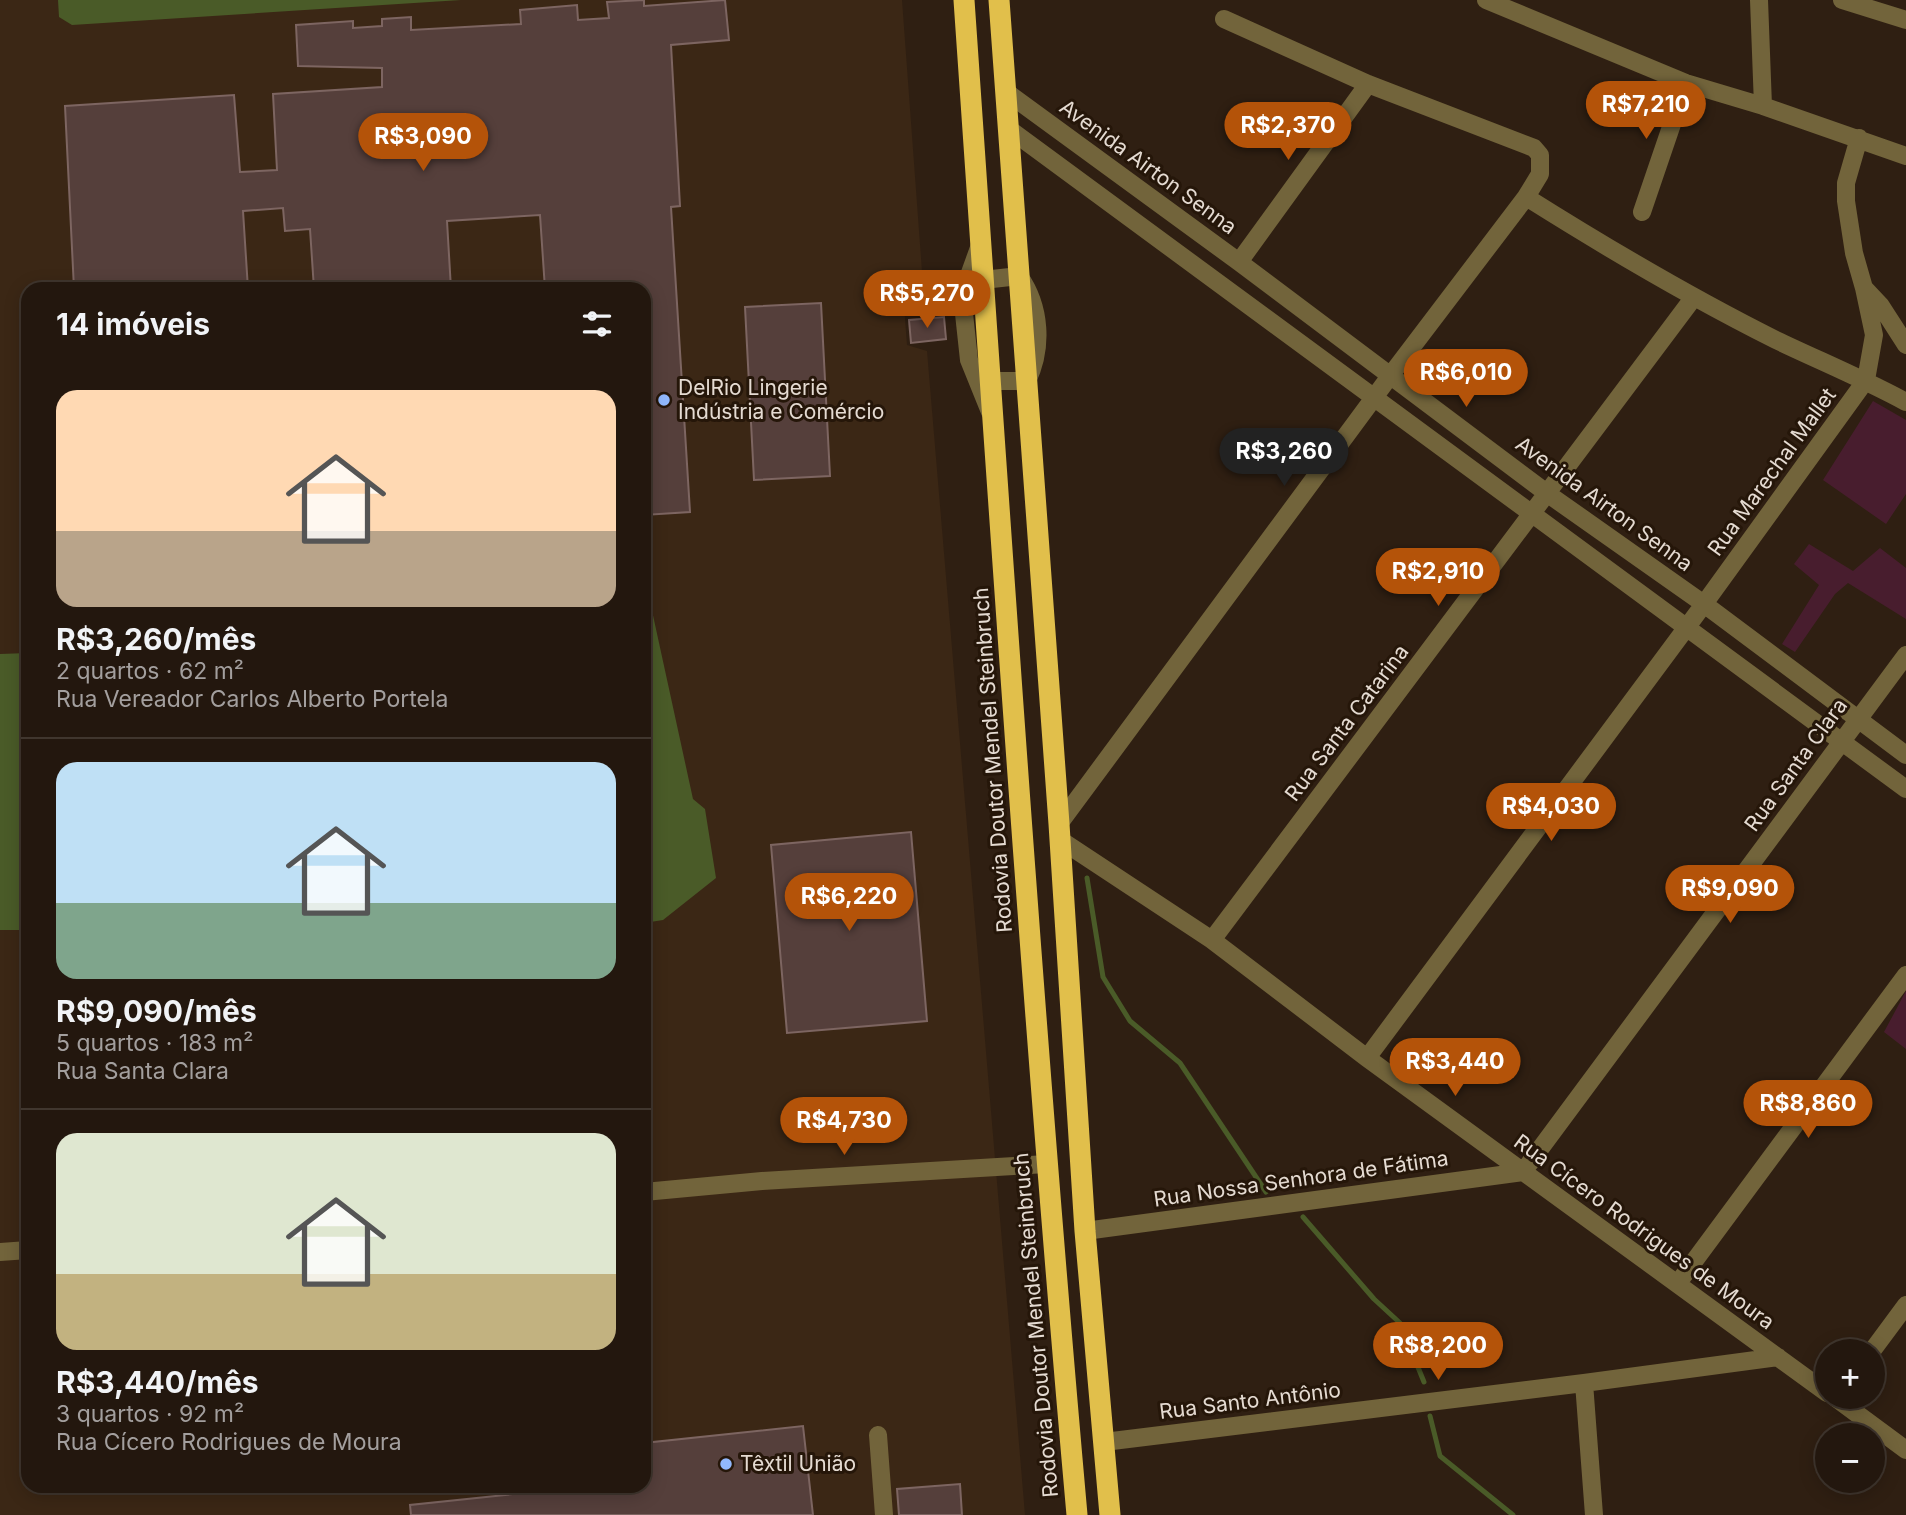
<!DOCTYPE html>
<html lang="pt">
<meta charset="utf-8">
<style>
:root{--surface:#23170e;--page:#2b2017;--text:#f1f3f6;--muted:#a39f9e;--line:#40362e;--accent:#b45309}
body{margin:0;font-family:Inter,sans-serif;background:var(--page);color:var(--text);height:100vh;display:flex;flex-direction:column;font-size:26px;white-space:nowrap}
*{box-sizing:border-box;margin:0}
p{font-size:23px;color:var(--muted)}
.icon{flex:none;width:38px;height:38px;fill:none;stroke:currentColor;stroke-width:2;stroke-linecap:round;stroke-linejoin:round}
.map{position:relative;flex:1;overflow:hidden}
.drawer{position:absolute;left:21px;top:282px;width:630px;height:1211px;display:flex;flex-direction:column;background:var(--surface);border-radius:21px;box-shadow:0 4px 18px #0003,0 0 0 2px var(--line)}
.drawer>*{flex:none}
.fabs{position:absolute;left:1815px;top:1339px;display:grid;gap:14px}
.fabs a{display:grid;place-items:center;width:70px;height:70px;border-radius:50%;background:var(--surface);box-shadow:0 4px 18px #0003,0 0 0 2px var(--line);font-size:35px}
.price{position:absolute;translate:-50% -60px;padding:0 16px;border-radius:24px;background:var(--accent);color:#fff;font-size:23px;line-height:46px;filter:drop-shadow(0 2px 4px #0008)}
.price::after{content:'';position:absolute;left:50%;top:42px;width:21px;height:16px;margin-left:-10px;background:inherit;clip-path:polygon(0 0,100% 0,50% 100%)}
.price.selected{background:#222;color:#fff}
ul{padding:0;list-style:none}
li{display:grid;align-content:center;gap:14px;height:371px;padding:0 35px}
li+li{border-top:2px solid var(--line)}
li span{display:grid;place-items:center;height:217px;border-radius:21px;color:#555}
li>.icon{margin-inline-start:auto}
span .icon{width:126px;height:126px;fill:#fffc;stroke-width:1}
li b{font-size:30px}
h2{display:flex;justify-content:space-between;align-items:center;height:84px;padding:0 35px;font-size:30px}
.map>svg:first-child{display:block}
.built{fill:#3b2715;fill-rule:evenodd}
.green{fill:#481d2e}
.water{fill:#4a5b28}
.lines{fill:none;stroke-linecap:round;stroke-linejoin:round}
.stream{stroke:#4a5b28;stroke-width:5}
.building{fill:#553f3b;stroke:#7d6561;stroke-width:2}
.minor{stroke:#72643b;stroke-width:18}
.highway{stroke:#e1bf4b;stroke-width:21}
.poi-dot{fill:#91b8fd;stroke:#251609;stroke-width:2.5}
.labels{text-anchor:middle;stroke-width:6;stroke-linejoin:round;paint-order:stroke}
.street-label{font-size:21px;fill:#e5dbd2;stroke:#251609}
.poi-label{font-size:21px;fill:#e5dbd2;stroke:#251609;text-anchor:start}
</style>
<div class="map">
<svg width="1906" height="1515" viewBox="0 0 1906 1515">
<rect width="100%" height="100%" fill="#2f1f12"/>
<path class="built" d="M 0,0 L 902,0 L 923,285 L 903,293 L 907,345 L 927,351 L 1025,1515 L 0,1515 ZM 28,289 L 644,289 L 644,1486 L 28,1486 Z"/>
<path class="green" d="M 1873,401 L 1906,420 L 1906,494 L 1886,524 L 1823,480 Z
M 1809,544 L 1853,571 L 1880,548 L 1906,568 L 1906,619 L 1848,583 L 1835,594 L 1795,652 L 1782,644 L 1819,585 L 1794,564 Z
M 1906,991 L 1906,1049 L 1884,1032 Z"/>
<path class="water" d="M 58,0 L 461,0 L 72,25 L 59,17 Z
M 644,574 L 693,799 L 705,809 L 716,878 L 663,920 L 644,923 Z
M 28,653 L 28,930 L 0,930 L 0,654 Z"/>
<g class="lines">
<path class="stream" d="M 1087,878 L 1103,977 L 1130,1021 L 1180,1063 L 1266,1192
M 1303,1217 L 1374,1299 L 1400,1323 L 1424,1382
M 1430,1416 L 1440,1456 L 1513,1515"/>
</g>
<path class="building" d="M 644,0 L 644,6 L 725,0 L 729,40 L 671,45 L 680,206 L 671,207 L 690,512 L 644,515 L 644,289 L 545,289 L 540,215 L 447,221 L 451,289 L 314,289 L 310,229 L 285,231 L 283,208 L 243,211 L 248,289 L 74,289 L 65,106 L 234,95 L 240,172 L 277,170 L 273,94 L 382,87 L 382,68 L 298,66 L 296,25 L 353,21 L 353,28 L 382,26 L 382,19 L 411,17 L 411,30 L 521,24 L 520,10 L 577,5 L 578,20 L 609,18 L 607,2 Z
M 821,303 L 830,476 L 754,480 L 745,307 Z
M 944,317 L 946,339 L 911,343 L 909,320 Z
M 911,832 L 927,1021 L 787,1033 L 771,845 Z
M 803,1426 L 813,1515 L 411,1515 L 410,1505 L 589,1486 L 644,1486 L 644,1443 Z
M 960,1484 L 962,1515 L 899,1515 L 897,1489 Z"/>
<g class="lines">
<path class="minor" d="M 1486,0 L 1686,83 L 1763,106 L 1906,156
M 1759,0 L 1763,106
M 1842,0 L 1906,20
M 1005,91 L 1239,262 L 1548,494 L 1704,604 L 1906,755
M 1009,129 L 1906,789
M 1526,197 C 1607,248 1690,297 1776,340 C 1820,361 1864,379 1906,402
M 1642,212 L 1686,83
M 980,245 L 962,295 L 969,360 L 990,412
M 1239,262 L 1368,84
M 983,280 L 1019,276 C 1041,307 1043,348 1027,381 L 989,381
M 1865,289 L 1881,306 L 1906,345
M 1059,824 L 1390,376 L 1526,197 L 1540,174 L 1540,155 L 1534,148 L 1368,84 L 1224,19
M 1059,839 L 1212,940 L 1367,1058 L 1827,1393
M 1212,940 L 1694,297
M 1367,1058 L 1704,604 L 1866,380 L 1874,335 L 1864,288 L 1854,253 L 1846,201 L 1846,183 L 1859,138
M 644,1192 L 762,1181 L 1047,1164
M 1085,1231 L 1523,1172 L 1906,655
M 0,1252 L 28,1250
M 1678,1283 L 1906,975
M 1872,1351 L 1906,1305
M 1584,1383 L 1594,1515
M 1833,1396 L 1906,1450
M 878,1435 L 884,1515
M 1104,1442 L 1584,1383 L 1778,1357"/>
<path class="highway" d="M 964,0 C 999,505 1032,1011 1077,1515
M 999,0 L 1059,824 L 1085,1231 L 1110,1515"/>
</g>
<g class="poi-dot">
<circle cx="664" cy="400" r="7"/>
<circle cx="726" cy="1464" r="7"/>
</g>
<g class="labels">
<g class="street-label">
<text transform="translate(1148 167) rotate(36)" y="7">Avenida Airton Senna</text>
<text transform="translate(1772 472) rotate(-54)" y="7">Rua Marechal Mallet</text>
<text transform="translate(1604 504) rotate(36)" y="7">Avenida Airton Senna</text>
<text transform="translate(1347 723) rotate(-53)" y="7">Rua Santa Catarina</text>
<text transform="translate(993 760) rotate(-94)" y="7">Rodovia Doutor Mendel Steinbruch</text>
<text transform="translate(1796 765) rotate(-54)" y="7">Rua Santa Clara</text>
<text transform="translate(1301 1179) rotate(-8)" y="7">Rua Nossa Senhora de Fátima</text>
<text transform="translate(1644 1232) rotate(36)" y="7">Rua Cícero Rodrigues de Moura</text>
<text transform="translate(1036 1325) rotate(-95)" y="7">Rodovia Doutor Mendel Steinbruch</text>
<text transform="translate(1250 1401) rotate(-7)" y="7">Rua Santo Antônio</text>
</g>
<g class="poi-label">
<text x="678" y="395">DelRio Lingerie<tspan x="678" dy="24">Indústria e Comércio</tspan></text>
<text x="740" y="1471">Têxtil União</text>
</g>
</g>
</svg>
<div class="fabs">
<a>+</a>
<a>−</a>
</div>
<b class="price" style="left:1646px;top:141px">R$7,210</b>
<b class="price" style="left:1288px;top:162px">R$2,370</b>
<b class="price" style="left:423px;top:173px">R$3,090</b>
<b class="price" style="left:927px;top:330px">R$5,270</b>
<b class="price" style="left:1466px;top:409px">R$6,010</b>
<b class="price selected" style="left:1284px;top:488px">R$3,260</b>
<b class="price" style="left:1438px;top:608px">R$2,910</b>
<b class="price" style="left:1551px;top:843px">R$4,030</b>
<b class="price" style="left:1730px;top:925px">R$9,090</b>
<b class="price" style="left:849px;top:933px">R$6,220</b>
<b class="price" style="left:1455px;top:1098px">R$3,440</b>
<b class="price" style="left:1808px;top:1140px">R$8,860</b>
<b class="price" style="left:844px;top:1157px">R$4,730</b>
<b class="price" style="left:1438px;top:1382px">R$8,200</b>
<section class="drawer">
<h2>14 imóveis<svg class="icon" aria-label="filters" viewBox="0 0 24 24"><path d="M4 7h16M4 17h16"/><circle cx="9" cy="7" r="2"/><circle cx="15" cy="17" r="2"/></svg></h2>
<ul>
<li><span style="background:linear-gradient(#ffd9b3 65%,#b9a48a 0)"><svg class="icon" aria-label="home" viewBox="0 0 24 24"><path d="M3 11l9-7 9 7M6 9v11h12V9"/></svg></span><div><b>R$3,260/mês</b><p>2 quartos · 62 m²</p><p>Rua Vereador Carlos Alberto Portela</p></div></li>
<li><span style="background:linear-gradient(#bfe0f5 65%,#7fa58c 0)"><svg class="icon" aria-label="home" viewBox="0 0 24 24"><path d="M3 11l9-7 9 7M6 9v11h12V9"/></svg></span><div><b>R$9,090/mês</b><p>5 quartos · 183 m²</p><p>Rua Santa Clara</p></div></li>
<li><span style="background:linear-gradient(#dfe7d0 65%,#c2b280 0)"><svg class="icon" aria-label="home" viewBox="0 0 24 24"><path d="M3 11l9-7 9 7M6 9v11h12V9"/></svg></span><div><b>R$3,440/mês</b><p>3 quartos · 92 m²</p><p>Rua Cícero Rodrigues de Moura</p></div></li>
</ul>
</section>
</div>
